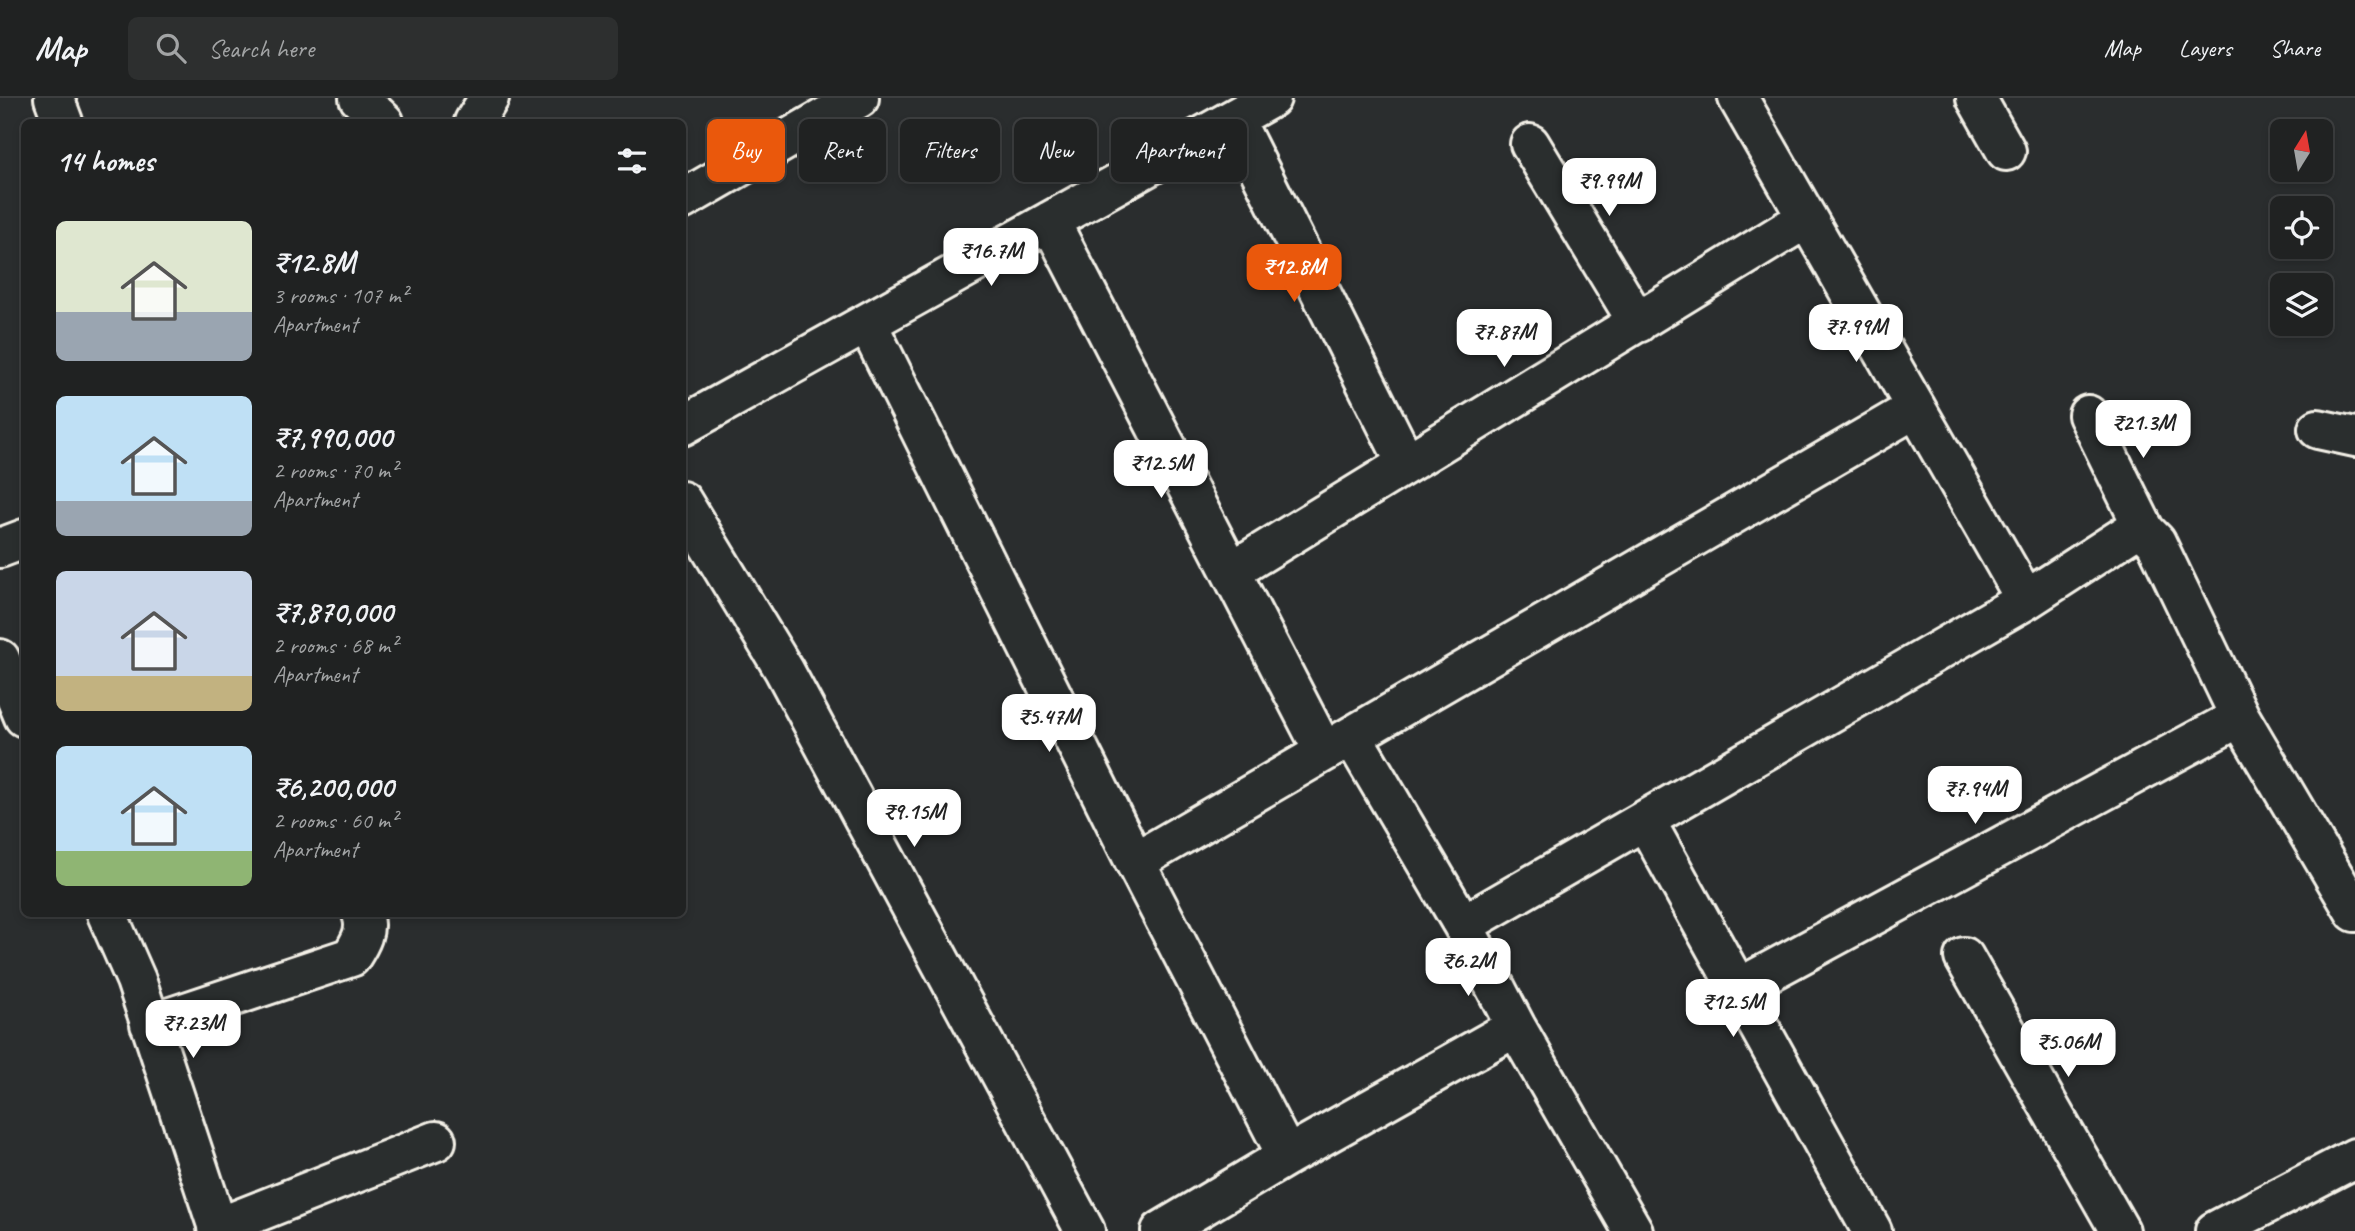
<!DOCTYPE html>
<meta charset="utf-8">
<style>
:root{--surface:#202222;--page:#2d2f2f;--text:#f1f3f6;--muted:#a2a4a5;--line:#3d3f40;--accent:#ea580c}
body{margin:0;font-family:Caveat,sans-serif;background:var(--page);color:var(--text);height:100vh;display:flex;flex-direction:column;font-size:26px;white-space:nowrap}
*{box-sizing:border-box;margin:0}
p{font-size:23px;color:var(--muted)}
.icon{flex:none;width:38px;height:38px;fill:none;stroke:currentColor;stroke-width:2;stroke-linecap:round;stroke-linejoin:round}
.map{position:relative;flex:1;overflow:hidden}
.side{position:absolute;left:21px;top:21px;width:665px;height:798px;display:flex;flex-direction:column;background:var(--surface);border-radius:10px;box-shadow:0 4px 10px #0003,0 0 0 2px var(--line)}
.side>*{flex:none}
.banner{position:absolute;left:707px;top:21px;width:665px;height:63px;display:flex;gap:14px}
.needle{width:46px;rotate:11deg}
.tools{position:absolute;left:2270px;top:21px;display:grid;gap:14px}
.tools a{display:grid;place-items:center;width:63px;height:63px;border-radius:10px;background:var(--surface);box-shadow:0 4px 10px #0003,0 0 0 2px var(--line);font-size:35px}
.price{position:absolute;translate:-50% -60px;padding:0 16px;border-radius:14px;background:#fff;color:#222;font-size:23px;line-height:46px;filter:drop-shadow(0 2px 4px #0008)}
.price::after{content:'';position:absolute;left:50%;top:42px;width:21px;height:16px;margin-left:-10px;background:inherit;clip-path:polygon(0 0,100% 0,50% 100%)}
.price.on{background:var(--accent);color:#fff}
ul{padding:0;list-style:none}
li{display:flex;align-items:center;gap:21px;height:175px;padding:0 35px}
li span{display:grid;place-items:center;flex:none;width:196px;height:140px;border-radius:10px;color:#555}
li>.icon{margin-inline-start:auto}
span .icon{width:84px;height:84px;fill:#fffc;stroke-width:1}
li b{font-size:30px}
h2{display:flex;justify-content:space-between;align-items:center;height:84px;padding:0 35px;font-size:30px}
.pill{padding:0 24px;border-radius:10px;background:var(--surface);box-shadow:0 4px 10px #0003,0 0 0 2px var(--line);font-size:24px;line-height:63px}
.pill.on{background:var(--accent);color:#fff}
header{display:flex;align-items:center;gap:42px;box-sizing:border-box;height:98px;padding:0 35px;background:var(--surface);border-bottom:2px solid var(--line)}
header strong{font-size:33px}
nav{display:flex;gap:38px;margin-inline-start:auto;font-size:24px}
.search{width:490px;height:63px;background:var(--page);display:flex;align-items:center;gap:18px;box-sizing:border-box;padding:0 24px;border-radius:10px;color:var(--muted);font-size:26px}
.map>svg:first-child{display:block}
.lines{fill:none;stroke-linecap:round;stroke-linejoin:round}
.minor-casing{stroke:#f4f1e8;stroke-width:44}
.minor{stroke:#2a2d2e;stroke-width:38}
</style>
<header>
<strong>Map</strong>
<div class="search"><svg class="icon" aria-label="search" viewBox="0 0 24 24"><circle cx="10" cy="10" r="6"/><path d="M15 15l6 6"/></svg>Search here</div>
<nav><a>Map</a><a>Layers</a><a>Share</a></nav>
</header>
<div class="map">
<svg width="2355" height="1133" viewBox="0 0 2355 1133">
<rect width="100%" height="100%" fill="#2a2d2e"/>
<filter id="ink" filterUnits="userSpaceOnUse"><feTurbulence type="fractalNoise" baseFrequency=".0143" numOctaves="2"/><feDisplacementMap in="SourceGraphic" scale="14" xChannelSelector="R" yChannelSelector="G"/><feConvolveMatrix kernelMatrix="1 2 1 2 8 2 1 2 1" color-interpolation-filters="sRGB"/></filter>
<g filter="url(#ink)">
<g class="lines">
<defs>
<path id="minor" d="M 54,0 L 63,24
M 359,0 L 384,24
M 1738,0 L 2026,502
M 1976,0 L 2006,53
M 1234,21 L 1406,365
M 474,24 L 489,0
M 1530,46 L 1638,225
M 682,102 L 859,0
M 1050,123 L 1324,654
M 867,225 L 1135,764 L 1287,1058
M 2088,317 L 2145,433
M 682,328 L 1271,0
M 2318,331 L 2355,339
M 682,403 L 784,572 L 1085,1133
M 0,450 L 24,441
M 1232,473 L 1807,120
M 0,561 L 24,619
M 1352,638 L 1463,827 L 1516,929 L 1633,1133
M 1645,722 L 1872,1133
M 1135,764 L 1916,310
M 107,816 L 136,882 L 219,1133
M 1463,827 L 2026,502 L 2131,434 L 2145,433 L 2156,444 L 2240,619 L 2355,814
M 1964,859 L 2120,1133
M 1739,890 L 2240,619
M 150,926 L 351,859 C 360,845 368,832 362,816
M 217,1130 L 436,1043
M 1161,1133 L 1287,1058 L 1516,929
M 2215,1133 L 2355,1060"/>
</defs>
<use href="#minor" class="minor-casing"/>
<use href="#minor" class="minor"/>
</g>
</g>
</svg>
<div class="tools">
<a><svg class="needle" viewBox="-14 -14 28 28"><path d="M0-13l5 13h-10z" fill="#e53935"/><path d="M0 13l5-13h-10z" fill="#a2a4a5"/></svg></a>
<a><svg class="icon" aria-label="locate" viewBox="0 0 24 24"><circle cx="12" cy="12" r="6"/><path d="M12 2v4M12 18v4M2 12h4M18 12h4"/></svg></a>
<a><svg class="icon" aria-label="layers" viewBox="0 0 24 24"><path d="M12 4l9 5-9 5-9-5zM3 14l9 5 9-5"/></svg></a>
</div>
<b class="price" style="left:1609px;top:120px">₹9.99M</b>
<b class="price" style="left:991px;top:190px">₹16.7M</b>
<b class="price on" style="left:1294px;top:206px">₹12.8M</b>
<b class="price" style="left:1856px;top:266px">₹7.99M</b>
<b class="price" style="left:1504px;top:271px">₹7.87M</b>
<b class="price" style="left:2143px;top:362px">₹21.3M</b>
<b class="price" style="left:1161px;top:402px">₹12.5M</b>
<b class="price" style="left:1049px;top:656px">₹5.47M</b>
<b class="price" style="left:1975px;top:728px">₹7.94M</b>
<b class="price" style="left:914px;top:751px">₹9.15M</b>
<b class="price" style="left:1468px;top:900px">₹6.2M</b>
<b class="price" style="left:1733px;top:941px">₹12.5M</b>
<b class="price" style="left:193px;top:962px">₹7.23M</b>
<b class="price" style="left:2068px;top:981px">₹5.06M</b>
<div class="banner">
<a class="pill on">Buy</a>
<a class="pill">Rent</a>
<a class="pill">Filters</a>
<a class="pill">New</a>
<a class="pill">Apartment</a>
</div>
<section class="side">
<h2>14 homes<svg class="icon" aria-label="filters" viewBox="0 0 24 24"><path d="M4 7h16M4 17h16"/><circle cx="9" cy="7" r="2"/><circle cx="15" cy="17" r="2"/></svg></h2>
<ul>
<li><span style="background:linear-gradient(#dfe7d0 65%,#9aa5b1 0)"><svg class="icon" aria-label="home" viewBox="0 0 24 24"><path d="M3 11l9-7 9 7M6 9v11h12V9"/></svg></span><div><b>₹12.8M</b><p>3 rooms · 107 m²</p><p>Apartment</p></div></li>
<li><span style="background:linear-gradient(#bfe0f5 75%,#9aa5b1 0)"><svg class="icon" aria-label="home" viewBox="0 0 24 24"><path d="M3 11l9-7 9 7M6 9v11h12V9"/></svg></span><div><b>₹7,990,000</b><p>2 rooms · 70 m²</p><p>Apartment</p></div></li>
<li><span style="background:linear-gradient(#c9d6e8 75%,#c2b280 0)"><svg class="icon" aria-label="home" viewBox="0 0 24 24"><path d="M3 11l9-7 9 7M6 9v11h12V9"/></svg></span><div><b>₹7,870,000</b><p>2 rooms · 68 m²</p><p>Apartment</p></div></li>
<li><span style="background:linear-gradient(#bfe0f5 75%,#8fb573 0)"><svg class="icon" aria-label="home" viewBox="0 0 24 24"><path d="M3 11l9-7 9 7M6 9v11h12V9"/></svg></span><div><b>₹6,200,000</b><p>2 rooms · 60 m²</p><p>Apartment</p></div></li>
</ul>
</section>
</div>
